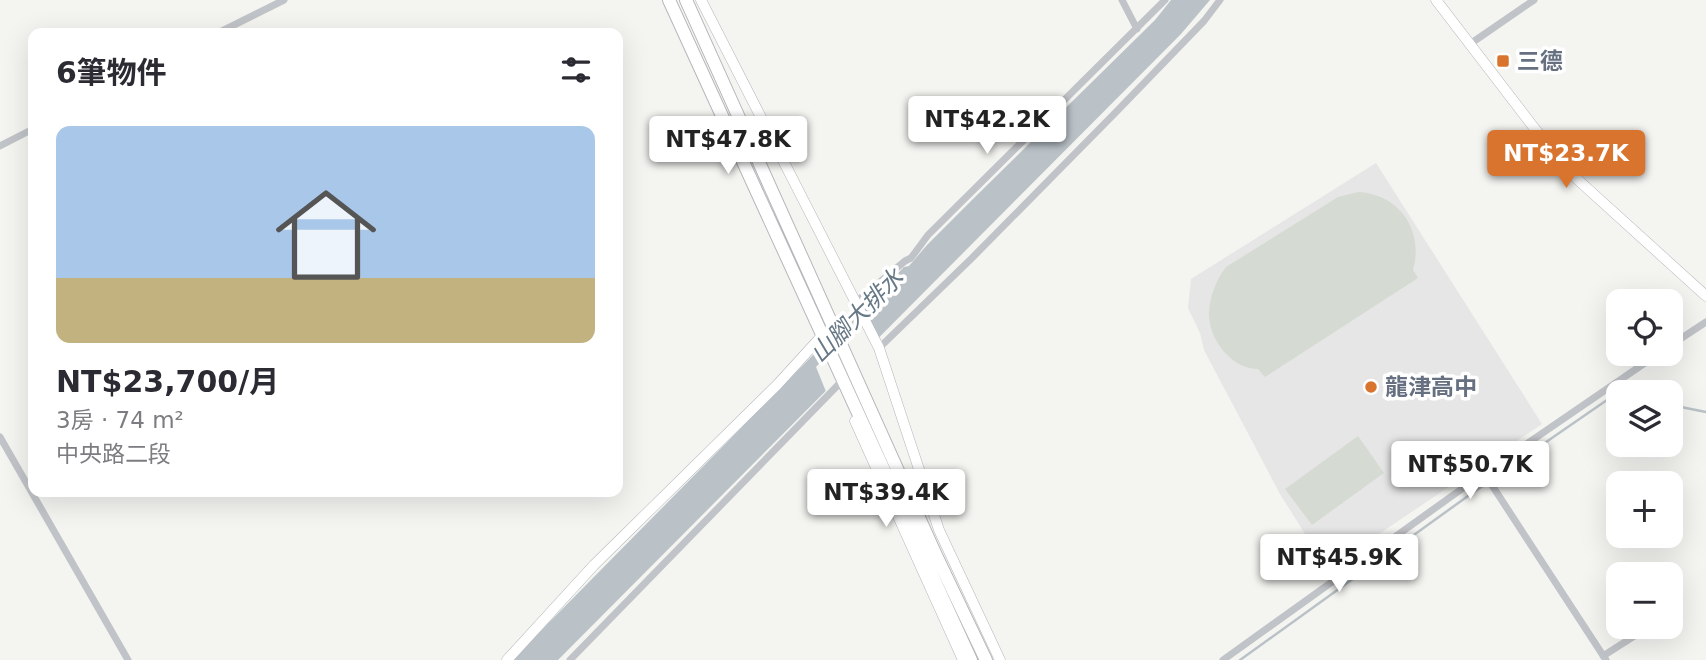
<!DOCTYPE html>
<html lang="zh-TW">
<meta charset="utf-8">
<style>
:root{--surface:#fff;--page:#f2f2f3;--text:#2b2b33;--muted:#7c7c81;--accent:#d8742e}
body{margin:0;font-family:"DejaVu Sans","Noto Sans TC",sans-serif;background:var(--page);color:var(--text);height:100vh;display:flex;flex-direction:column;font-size:26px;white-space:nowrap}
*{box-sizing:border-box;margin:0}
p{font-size:23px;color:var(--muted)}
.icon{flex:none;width:38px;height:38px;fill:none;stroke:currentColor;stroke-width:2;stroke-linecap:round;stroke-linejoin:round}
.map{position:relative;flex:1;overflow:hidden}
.sheet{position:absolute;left:28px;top:28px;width:595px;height:469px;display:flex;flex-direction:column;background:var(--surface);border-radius:14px;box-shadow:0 7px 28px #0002}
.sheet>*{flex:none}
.fabs{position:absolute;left:1606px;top:289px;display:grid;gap:14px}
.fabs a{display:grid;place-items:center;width:77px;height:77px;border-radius:14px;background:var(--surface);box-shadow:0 7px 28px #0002;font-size:35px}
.price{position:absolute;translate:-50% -60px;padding:0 16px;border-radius:7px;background:#fff;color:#222;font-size:23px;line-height:46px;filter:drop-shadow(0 2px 4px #0008)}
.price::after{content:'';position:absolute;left:50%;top:42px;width:21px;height:16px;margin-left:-10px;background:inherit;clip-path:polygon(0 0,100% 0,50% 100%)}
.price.current{background:var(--accent);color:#fff}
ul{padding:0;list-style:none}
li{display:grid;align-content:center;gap:14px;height:371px;padding:0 28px}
li span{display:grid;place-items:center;height:217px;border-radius:14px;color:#555}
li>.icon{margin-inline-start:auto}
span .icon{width:126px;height:126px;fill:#fffc;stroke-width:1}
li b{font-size:30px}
h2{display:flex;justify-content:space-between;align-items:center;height:84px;padding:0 28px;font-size:30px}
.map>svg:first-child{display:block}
.built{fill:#e5e6e5}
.green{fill:#d5dbd3}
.water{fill:#bac2c8}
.pier{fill:#f4f5f1}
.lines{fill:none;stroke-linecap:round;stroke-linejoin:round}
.stream{stroke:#bac2c8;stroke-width:2.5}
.secondary-casing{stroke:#b3b6bb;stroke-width:11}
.highway-casing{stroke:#b5b7bb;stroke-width:14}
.street{stroke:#c0c3c7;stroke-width:7}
.secondary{stroke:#fff;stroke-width:10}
.highway{stroke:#fff;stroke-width:12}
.poi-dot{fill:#d8742e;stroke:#fff;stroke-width:2.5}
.labels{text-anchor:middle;stroke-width:7;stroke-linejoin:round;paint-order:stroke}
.poi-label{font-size:23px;font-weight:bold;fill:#667081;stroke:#fff;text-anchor:start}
.water-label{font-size:24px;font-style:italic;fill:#667785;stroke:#fff}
</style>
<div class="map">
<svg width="1706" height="660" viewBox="0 0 1706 660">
<rect width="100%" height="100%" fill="#f4f5f1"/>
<path class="built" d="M 1376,163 L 1542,424 L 1327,569 L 1280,494 L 1204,350 L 1200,333 L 1188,308 L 1191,279 Z"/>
<path class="green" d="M 1358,192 C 1400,194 1424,231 1413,270 L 1418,278 L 1265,377 L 1258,369 C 1231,369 1208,338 1209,312 C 1210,296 1216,280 1226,267 L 1338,197 Z
M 1358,436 L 1384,473 L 1312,525 L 1285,489 Z"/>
<path class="water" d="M 1171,0 L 1210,0 L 1181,34 L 558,660 L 512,660 L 813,355 L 869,303 L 904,267 L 909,266 L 927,245 L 975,197 L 1155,20 Z"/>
<path class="pier" d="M 864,317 L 876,345 L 827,394 L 816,367 Z"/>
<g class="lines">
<path class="stream" d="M 1671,405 L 1706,412
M 1240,660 L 1468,496 L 1607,400 L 1619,398"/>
<defs>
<path id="secondary" d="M 701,0 L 879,348 L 939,530 L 1000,660
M 1436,0 L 1535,129 L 1577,179 L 1706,296
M 855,421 L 963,660
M 507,660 L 594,565 L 777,385 L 819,339"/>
<path id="highway" d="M 669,0 L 971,660
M 686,0 L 935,553 L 986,660"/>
</defs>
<use href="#secondary" class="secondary-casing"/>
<use href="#highway" class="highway-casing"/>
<path class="street" d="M 1122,0 L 1137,29
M 218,33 L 284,0
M 1470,44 L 1534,0
M 0,146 L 33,129
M 856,302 L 905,261 L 911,258 L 928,235 L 1165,0
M 1671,345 L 1706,322
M 879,348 L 972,258 L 1118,110 L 1204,21 L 1220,0
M 0,437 L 128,660
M 1484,473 L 1606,660
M 1671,614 L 1677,610
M 1603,656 L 1650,626
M 570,660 L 839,384
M 1223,660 L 1484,473 L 1658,354"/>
<use href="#secondary" class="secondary"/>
<use href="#highway" class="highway"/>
</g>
<g class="poi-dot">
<rect x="1496" y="54" width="14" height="14" rx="3.5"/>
<circle cx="1371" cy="387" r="7"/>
</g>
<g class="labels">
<g class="poi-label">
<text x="1517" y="69">三德</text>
<text x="1385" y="395">龍津高中</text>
</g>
<g class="water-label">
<text transform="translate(857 316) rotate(-45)" y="8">山腳大排水</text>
</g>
</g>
</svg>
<div class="fabs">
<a><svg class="icon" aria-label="locate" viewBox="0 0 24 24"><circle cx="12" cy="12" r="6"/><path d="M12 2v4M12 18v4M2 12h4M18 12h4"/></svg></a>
<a><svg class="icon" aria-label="layers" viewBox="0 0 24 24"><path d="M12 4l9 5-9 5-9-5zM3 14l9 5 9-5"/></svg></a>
<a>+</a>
<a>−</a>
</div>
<b class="price" style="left:987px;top:156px">NT$42.2K</b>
<b class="price" style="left:728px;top:176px">NT$47.8K</b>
<b class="price current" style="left:1566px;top:190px">NT$23.7K</b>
<b class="price" style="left:1470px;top:501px">NT$50.7K</b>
<b class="price" style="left:886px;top:529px">NT$39.4K</b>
<b class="price" style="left:1339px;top:594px">NT$45.9K</b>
<section class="sheet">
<h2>6筆物件<svg class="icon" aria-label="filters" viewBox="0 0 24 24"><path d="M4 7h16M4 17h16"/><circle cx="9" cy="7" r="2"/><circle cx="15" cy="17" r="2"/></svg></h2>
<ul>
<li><span style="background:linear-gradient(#a9c7e8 70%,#c2b280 0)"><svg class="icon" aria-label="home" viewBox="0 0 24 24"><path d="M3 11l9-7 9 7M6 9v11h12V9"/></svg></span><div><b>NT$23,700/月</b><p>3房 · 74 m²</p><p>中央路二段</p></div></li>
</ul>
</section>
</div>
